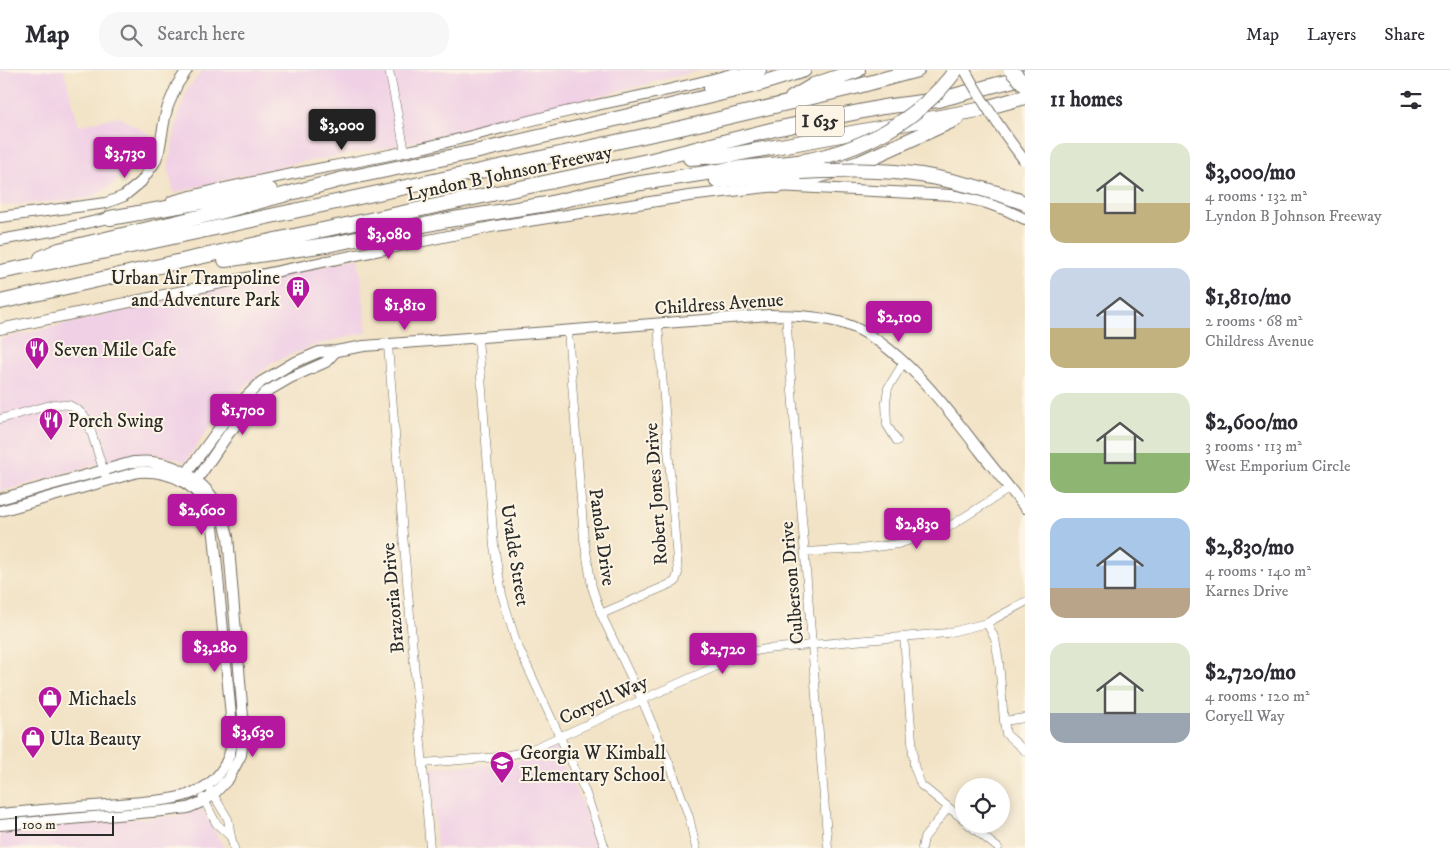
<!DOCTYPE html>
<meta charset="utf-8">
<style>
:root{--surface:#fff;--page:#f7f7f7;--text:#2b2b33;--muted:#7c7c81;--line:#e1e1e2;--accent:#b5179e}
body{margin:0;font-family:"IM FELL DW Pica",serif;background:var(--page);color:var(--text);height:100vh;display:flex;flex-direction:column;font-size:19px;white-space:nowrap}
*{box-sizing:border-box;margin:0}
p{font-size:16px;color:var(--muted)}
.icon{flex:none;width:28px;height:28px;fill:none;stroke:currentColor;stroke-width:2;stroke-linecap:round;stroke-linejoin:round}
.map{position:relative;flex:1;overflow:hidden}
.drawer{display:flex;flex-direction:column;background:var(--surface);width:425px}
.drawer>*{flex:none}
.controls{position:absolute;left:955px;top:708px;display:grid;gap:10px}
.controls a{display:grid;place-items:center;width:55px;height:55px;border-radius:50%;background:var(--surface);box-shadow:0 2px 12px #0003;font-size:25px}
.scale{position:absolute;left:15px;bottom:12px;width:99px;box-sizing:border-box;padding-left:5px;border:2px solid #2b2b2b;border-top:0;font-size:14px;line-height:18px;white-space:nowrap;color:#2b2b2b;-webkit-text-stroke:4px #fcf5e5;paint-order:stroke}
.price{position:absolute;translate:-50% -42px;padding:0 11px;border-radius:5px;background:var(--accent);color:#fff;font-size:16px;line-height:32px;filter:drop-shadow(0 1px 2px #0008)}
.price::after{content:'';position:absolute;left:50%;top:30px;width:15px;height:11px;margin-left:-8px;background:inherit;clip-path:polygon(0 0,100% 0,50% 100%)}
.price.on{background:#222;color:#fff}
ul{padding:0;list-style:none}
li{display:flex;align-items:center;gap:15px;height:125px;padding:0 25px}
li span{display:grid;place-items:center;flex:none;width:140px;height:100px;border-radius:15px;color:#555}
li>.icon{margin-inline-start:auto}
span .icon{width:60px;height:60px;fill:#fffc;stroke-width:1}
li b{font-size:21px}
h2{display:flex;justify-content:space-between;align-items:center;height:60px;padding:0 25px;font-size:21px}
header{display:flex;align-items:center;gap:30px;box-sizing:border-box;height:70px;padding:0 25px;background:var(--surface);border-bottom:1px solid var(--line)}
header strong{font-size:24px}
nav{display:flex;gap:28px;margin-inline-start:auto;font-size:18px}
.search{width:350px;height:45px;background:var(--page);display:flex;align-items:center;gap:12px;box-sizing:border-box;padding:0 18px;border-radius:20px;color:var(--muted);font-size:19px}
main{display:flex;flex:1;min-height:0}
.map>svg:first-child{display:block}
.built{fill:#f0d0e5}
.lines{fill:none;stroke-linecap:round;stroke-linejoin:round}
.street-casing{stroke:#716b61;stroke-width:9}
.secondary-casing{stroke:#716b61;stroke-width:12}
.highway-casing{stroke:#716b61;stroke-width:16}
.street{stroke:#fff;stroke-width:8}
.secondary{stroke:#fff;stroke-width:10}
.highway{stroke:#fff;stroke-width:14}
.secondary-bridge-casing{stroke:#716b61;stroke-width:12;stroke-linecap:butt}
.highway-bridge-casing{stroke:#716b61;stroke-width:16;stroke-linecap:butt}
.secondary-bridge{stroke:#fff;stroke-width:10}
.highway-bridge{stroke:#fff;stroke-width:14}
.labels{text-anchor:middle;stroke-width:4;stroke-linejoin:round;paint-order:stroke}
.shield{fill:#fcf5e5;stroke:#6a6863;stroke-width:1}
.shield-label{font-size:18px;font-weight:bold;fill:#2b2b2b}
.street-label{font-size:19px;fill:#2b2b2b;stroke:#fcf5e5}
.poi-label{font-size:19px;fill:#2b2b2b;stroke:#fcf5e5;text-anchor:start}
</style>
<header>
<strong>Map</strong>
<div class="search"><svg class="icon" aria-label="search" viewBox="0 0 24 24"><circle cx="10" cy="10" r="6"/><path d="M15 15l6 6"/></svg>Search here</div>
<nav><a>Map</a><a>Layers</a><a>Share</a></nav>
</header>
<main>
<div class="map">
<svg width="1025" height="778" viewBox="0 0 1025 778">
<rect width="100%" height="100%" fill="#fcf5e5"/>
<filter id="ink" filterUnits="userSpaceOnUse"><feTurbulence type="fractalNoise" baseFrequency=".02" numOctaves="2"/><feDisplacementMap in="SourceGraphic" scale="10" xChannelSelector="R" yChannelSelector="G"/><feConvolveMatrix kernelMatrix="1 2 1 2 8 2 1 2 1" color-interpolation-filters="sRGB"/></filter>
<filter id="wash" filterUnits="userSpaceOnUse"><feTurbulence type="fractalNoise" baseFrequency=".0096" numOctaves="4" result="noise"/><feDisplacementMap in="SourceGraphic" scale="20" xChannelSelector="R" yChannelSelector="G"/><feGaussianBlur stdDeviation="1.12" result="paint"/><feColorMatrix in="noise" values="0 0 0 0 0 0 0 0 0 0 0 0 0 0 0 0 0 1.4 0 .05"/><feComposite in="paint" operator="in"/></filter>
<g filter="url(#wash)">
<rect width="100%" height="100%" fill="#f2e3c6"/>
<path class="built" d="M 0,0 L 64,0 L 79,56 L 117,46 L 151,65 L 129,102 L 93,128 L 0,136 Z
M 203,0 L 702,0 L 474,58 L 397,76 L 297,93 L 251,103 L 174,123 L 168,98 L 179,42 L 187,20 Z
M 359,187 L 367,262 L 316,275 L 271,293 L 228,331 L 185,392 L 177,389 L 147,383 L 121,387 L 0,422 L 0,269 Z
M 554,676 L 580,729 L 598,778 L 437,778 L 430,698 L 519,692 Z
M 201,738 L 204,742 L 224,778 L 0,778 L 0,761 L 181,745 Z"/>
</g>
<g filter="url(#ink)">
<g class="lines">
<defs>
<path id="street" d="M 389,0 L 405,81
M 786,245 L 828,778
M 568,261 L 584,469 L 592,517 L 601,544 L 642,630 L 672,700 L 689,747 L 696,778
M 478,268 L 494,476 L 502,525 L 516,572 L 585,721 L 605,778
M 388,275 L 403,464 L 430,778
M 0,349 L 54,334 L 69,335 L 78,340 L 87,349 L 105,405
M 897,371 L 887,355 L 886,332 L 888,318 L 904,292
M 805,482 L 860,479 L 898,474 L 947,458 L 1010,418
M 601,544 L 675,512 L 678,503 L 658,254
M 987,553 L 995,569 L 999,592 L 1004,651 L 1006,664 L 1025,681
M 904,567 L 914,696 L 921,715 L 964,750
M 1004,651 L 1025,648
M 423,693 L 499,687 L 528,681 L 746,583 L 766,579 L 855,571 L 947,563 L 987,553 L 1025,532
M 211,721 L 228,749 L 231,767 L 234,778
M 203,728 L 216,753 L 231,767
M 968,754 L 998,778
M 922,778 L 924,768 L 948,738"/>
<path id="secondary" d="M 172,131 C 249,110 329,98 408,81 C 470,68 530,49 592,36 C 640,26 688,17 735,3
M 0,147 L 106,133 L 124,126 L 141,112 L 155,92 L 159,81 L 165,47 L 168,36 L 177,15 L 187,0
M 0,170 L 57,160 L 117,146
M 0,259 L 496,156 L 689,126 L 777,116 L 951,125 L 984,132 L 1006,140 L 1025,149
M 181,411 L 231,342 L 261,312 L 293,293 L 319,282 L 336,281 L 364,276 L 769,245 C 794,245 821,246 845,254 C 896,270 948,339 980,381 C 995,400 1010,418 1025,438
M 194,414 L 229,363 L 246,343 L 266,322 L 290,308 L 326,292 L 336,281
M 0,429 L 133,392 C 139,392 146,391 152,392 C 184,395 212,417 223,447 C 225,453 226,460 228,466 L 244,659 L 241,685 L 229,708 L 213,725 L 204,731 L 188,738 L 163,741 L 0,755
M 0,441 L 138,402 C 170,400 200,414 210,446 C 213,452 213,459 214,465 L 233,668 C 230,692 218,712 195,722 C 172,732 144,731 119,734 C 79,737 40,740 0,744"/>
<path id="highway" d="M 711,19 L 759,0
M 792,28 L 814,15 L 858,0
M 690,88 L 730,85 L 808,71 L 978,40 L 1025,27
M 717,111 L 801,102
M 777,116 L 812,108 L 859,93 L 956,49
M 110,148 L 270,120
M 41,188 L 59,180 L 216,143 L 343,109 L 479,81 L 658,39 L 759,14 L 804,0
M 225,190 L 332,174 L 448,150 L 547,134 L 628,115 L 732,99 L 798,92
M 0,202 L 117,179 L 681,58 L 855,17 L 917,0
M 0,232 L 266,172 L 652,90 L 775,59 L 883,37 L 938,30 L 1025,7"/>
</defs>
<use href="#street" class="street-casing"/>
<use href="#secondary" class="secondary-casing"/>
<use href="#highway" class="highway-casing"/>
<use href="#street" class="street"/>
<use href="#secondary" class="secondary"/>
<use href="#highway" class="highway"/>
<defs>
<path id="secondary-bridge" d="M 965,0 C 982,32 1002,61 1024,90"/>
<path id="highway-bridge" d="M 1011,0 L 1025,15
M 798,92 C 860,82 918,51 956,0
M 801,102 C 841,100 881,99 921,105 C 957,111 991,120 1025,133"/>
</defs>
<use href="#secondary-bridge" class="secondary-bridge-casing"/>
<use href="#highway-bridge" class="highway-bridge-casing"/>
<use href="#secondary-bridge" class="secondary-bridge"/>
<use href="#highway-bridge" class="highway-bridge"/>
</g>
</g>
<defs>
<symbol id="building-pin" viewBox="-11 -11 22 30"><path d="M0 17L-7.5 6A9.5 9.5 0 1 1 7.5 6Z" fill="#b5179e" stroke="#fcf5e5"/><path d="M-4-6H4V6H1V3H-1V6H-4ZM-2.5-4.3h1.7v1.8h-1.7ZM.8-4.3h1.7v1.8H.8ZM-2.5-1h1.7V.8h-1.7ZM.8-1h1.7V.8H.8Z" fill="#fff"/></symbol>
<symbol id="restaurant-pin" viewBox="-11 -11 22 30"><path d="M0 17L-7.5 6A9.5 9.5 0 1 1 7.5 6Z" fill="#b5179e" stroke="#fcf5e5"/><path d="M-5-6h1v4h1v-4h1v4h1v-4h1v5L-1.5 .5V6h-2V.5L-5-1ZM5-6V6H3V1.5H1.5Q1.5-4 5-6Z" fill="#fff"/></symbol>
<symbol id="shop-pin" viewBox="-11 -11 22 30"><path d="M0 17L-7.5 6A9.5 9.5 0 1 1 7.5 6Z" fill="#b5179e" stroke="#fcf5e5"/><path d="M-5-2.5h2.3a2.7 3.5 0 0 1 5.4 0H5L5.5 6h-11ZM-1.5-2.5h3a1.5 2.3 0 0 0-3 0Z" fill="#fff"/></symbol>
<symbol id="school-pin" viewBox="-11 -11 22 30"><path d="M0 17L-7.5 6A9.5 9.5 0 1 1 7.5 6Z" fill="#b5179e" stroke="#fcf5e5"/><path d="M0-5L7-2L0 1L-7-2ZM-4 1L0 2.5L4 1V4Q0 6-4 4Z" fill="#fff"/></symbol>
</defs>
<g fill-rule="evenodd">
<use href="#building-pin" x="284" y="204" width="28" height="38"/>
<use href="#restaurant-pin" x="23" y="265" width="28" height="38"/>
<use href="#restaurant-pin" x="37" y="336" width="28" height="38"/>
<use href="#shop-pin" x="36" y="614" width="28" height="38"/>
<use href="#shop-pin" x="19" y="654" width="28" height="38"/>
<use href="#school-pin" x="488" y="679" width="28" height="38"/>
</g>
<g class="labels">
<rect class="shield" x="796" y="35.5" width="48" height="31" rx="4"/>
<g class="shield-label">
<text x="820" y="57">I 635</text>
</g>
<g class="street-label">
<text transform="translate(509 102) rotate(-12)" y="7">Lyndon B Johnson Freeway</text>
<text transform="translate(719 233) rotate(-4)" y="7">Childress Avenue</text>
<text transform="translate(655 424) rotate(-94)" y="7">Robert Jones Drive</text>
<text transform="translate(603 467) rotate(82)" y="7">Panola Drive</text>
<text transform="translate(516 485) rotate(81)" y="7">Uvalde Street</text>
<text transform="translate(791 513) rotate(-95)" y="7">Culberson Drive</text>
<text transform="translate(392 528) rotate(-95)" y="7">Brazoria Drive</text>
<text transform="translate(603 629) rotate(-24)" y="7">Coryell Way</text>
</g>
<g class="poi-label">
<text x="280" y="214" text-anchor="end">Urban Air Trampoline<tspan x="280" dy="22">and Adventure Park</tspan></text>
<text x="54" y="286">Seven Mile Cafe</text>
<text x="68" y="357">Porch Swing</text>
<text x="68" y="635">Michaels</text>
<text x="50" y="675">Ulta Beauty</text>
<text x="520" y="689">Georgia W Kimball<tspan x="520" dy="22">Elementary School</tspan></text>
</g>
</g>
</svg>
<div class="controls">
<a><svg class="icon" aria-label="locate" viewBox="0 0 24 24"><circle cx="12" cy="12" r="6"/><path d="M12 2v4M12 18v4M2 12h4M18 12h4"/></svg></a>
</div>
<div class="scale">100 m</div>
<b class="price on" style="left:342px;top:81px">$3,000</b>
<b class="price" style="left:125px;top:109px">$3,730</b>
<b class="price" style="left:389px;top:190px">$3,080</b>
<b class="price" style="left:405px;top:261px">$1,810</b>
<b class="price" style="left:899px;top:273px">$2,100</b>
<b class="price" style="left:243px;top:366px">$1,700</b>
<b class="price" style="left:202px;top:466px">$2,600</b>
<b class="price" style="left:917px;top:480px">$2,830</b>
<b class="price" style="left:215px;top:603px">$3,280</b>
<b class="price" style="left:723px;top:605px">$2,720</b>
<b class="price" style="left:253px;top:688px">$3,630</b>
</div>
<section class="drawer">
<h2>11 homes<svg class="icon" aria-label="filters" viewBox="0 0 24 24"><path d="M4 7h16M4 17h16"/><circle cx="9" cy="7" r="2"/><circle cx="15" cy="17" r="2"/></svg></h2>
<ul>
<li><span style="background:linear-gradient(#dfe7d0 60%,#c2b280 0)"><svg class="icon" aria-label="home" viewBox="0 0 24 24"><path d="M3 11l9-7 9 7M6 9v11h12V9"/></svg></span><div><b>$3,000/mo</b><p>4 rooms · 132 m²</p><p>Lyndon B Johnson Freeway</p></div></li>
<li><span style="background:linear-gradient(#c9d6e8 60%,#c2b280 0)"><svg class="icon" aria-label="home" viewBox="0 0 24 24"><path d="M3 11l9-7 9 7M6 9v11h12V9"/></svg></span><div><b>$1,810/mo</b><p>2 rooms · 68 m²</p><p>Childress Avenue</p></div></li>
<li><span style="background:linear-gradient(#dfe7d0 60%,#8fb573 0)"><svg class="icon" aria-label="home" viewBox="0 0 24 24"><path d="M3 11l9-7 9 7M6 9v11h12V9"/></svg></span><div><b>$2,600/mo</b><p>3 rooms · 113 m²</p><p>West Emporium Circle</p></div></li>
<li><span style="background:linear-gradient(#a9c7e8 70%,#b9a48a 0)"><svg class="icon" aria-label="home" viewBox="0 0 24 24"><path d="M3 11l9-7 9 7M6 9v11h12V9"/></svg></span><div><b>$2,830/mo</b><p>4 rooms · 140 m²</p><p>Karnes Drive</p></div></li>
<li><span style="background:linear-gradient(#dfe7d0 70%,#9aa5b1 0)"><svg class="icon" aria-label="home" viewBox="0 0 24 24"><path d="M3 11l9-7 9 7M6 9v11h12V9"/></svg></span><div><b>$2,720/mo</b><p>4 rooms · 120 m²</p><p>Coryell Way</p></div></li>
</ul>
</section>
</main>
